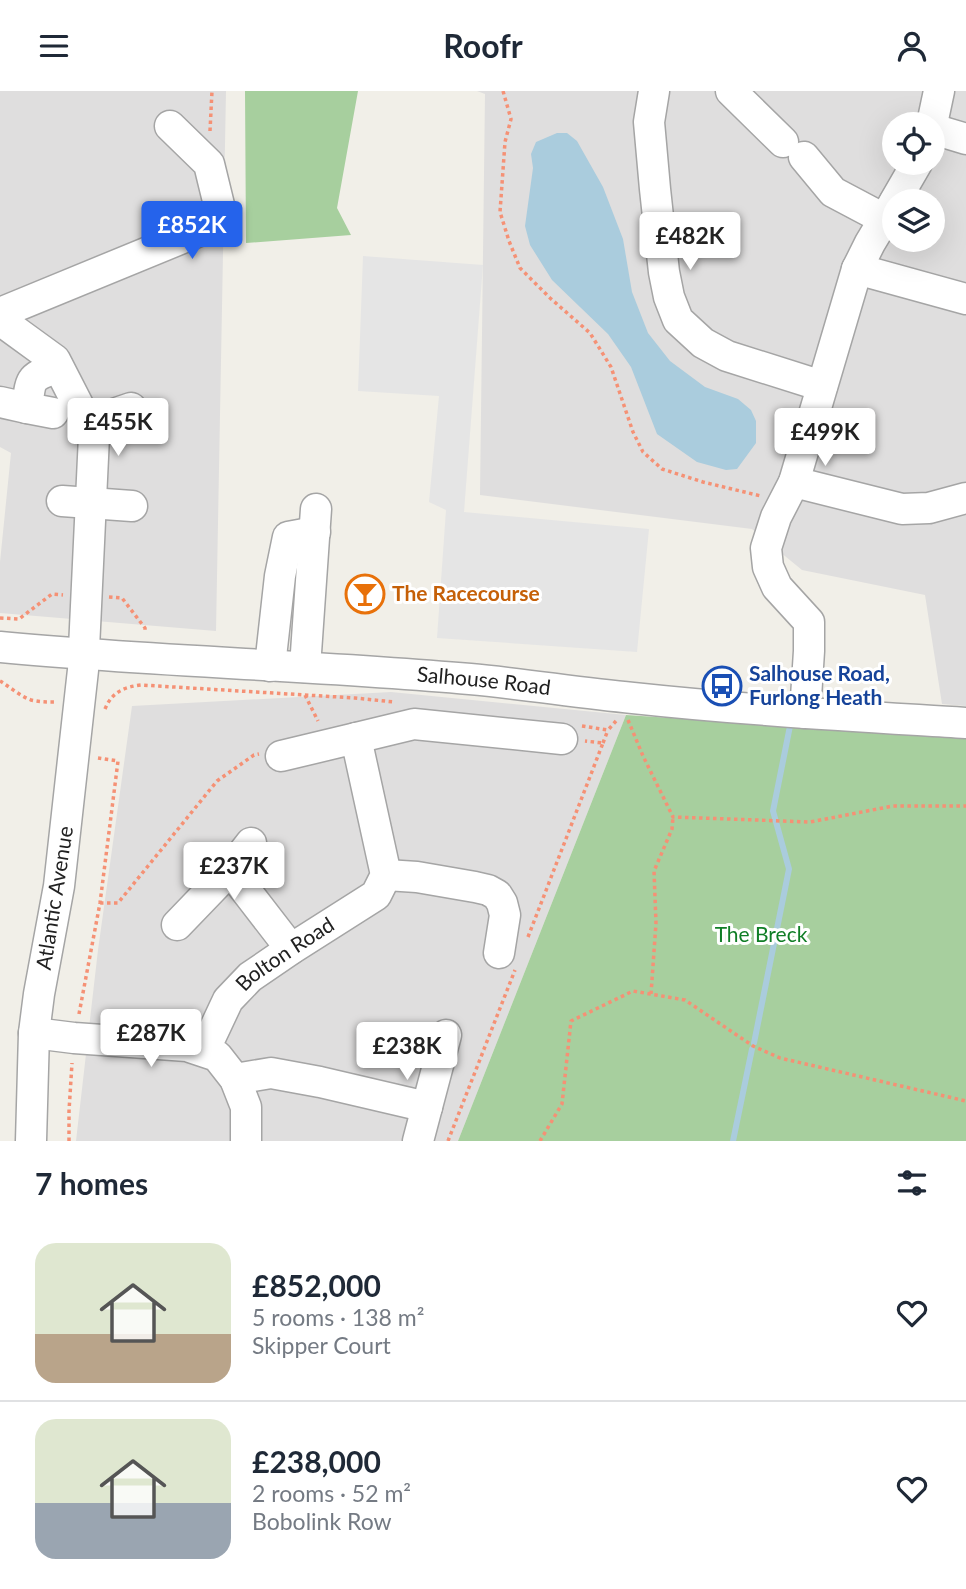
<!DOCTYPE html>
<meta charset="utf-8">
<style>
:root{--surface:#fff;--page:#f2f2f3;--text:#1f2937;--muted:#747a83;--line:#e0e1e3;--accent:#2563eb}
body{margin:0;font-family:Lato,sans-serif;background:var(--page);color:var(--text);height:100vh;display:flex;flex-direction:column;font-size:26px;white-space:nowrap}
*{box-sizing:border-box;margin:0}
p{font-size:23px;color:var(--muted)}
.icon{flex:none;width:38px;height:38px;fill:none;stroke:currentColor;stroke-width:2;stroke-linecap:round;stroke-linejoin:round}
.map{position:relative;height:1050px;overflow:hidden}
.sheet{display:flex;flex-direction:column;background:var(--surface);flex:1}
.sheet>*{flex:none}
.controls{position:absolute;left:882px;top:21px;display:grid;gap:14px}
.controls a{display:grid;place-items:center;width:63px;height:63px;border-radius:50%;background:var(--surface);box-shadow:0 7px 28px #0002;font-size:35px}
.price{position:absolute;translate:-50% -60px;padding:0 16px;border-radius:7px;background:#fff;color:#222;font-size:23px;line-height:46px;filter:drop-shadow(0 2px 4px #0008)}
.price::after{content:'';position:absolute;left:50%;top:42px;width:21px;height:16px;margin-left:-10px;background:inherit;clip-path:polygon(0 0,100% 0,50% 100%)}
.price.on{background:var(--accent);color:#fff}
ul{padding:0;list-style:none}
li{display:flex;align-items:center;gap:21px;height:175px;padding:0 35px}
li+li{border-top:2px solid var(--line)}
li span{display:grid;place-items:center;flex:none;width:196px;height:140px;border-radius:21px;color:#555}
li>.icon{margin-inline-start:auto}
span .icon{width:84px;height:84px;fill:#fffc;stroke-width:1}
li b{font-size:30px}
h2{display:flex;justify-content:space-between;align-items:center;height:84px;padding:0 35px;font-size:30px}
header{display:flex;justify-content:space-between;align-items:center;height:91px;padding:0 35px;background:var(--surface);font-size:32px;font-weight:700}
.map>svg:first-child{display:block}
.residential{fill:#dfdede;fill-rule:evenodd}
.forest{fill:#a7cf9e}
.parking{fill:#e5e5e5}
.water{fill:#acd}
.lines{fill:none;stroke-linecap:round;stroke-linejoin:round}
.stream{stroke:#acd;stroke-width:6}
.minor-casing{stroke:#a5a5a5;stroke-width:33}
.path{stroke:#f59175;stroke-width:3.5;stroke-dasharray:3.5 3.5;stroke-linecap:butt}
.minor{stroke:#fff;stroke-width:30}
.labels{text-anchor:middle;stroke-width:6;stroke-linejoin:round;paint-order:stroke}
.food-label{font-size:21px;font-weight:bold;fill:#c56008;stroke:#fff;text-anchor:start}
.transit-label{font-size:21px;font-weight:bold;fill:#164399;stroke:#fff;text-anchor:start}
.street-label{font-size:21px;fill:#212121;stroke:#fff}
.park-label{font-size:21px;fill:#107e26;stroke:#fff}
</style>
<header><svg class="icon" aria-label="menu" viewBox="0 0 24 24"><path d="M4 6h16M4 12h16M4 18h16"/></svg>Roofr<svg class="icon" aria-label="person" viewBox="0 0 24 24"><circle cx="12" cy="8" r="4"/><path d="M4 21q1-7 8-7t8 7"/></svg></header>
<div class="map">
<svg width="966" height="1050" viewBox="0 0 966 1050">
<rect width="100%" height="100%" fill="#f1efe8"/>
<path class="residential" d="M 0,0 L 226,0 L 216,540 L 0,522 L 0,471 L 11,362 L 0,356 Z
M 477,0 L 966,0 L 966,615 L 942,613 L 925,504 L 802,479 L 752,438 L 480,404 L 485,3 ZM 894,33 L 933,33 L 933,72 L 894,72 ZM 894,110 L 933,110 L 933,149 L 894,149 Z
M 391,601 L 626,624 L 458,1050 L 76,1050 L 98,859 L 132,615 Z"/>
<path class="forest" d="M 245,0 L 358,0 L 337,117 L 351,144 L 246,152 Z
M 626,624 L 966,647 L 966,1050 L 458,1050 Z"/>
<path class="parking" d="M 363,165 L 483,174 L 464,421 L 649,438 L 637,561 L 437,547 L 446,419 L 429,411 L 439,305 L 358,300 Z"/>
<path class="water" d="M 557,42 L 567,42 L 577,50 L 603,96 L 623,148 L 632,201 L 648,242 L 670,270 L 705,296 L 738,308 L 751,319 L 756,330 L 756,352 L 737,378 L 726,379 L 697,371 L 657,343 L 631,276 L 608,243 L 552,189 L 530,154 L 525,135 L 533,77 L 531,63 L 536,51 Z"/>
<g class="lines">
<path class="stream" d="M 754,952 L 789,778 L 773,720 L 790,635
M 733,1050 L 752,958"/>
<defs>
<g id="minor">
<path d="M 654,0 L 649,31 L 655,98 L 664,181 L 669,206 L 678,229 L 703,252 L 727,265 L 822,295"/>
<path d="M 731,0 L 783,51"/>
<path d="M 932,33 L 939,0"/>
<path d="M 933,38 L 966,48"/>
<path d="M 804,66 L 833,101 L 884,128"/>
<path d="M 895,110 L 917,72"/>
<path d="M 857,178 L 966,208"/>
<path d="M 0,222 L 197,141 L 219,114 L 209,73 L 170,35"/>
<path d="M 0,229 L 55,269 L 94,345 L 83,579 L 59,795 L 39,903 L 34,942 L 31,1050"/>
<path d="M 0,311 L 27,317"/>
<path d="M 53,322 L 27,317 C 31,286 29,287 58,276"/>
<path d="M 87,332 L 131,317"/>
<path d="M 794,391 L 902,418 L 929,417 L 966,407"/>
<path d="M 62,410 L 132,415"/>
<path id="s1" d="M 0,556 C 157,571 314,574 470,588 C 525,593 579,602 633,607 C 744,619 855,625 966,632"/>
<path d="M 270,575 L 280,485 L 288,446 L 315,441"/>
<path d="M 305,576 L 316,418"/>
<path d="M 805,622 L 809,560 L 809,531 L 777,496 L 768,476 L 766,457 L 776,426 L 794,391 L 857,178 L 870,152 L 894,112"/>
<path d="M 356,647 L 414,633 L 562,648"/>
<path d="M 230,779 L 291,858"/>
<path d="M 386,784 L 417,786 L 475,796 L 488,799 L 497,804 L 502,812 L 505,824 L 499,862"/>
<path d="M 177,834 L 230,779 L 251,752"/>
<path d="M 34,942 L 74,947 L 187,955 L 217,965 L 235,988 L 246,1016 L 246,1050"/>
<path id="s2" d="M 204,960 L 228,909 L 250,886 L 291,858 L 376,804 L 386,784 L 356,647 L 281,665"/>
<path d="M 235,988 L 271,982 L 320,991 L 427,1016"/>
<path d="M 418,1050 L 446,944"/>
</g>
</defs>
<use href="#minor" class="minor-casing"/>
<path class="path" d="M 503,0 L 511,28 L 505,51 L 500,121 L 509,150 L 520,177 L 550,207 L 590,242 L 611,276 L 633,341 L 643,361 L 662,378 L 703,391 L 761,405
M 210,40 L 212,0
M 109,506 L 122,507 L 145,537 L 145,542
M 0,527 L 19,528 L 52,503 L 63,504
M 0,590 C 10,596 20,605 31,609 C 39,611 47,611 55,611
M 305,604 L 318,630
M 105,618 C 112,601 124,596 141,594 L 355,607 L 394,611
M 628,629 L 643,665 L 673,726 L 810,731 L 893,715 L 966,715
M 582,635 L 608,639 L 616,630
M 603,652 L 608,639
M 100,812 L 118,812 L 217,690 L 254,664 L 259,663
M 528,846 L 603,652 L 585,650
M 651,903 L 656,832 L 654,780 L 672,738 L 673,726
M 79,923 L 100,812 L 118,670 L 98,667
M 69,1050 L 69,1020 L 72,972
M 448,1050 L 515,879
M 540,1050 L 562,1013 L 571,930 L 633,900 L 685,909 L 753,955 L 780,967 L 966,1010"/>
<use href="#minor" class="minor"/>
</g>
<defs>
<symbol id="bar-ring" viewBox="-11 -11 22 22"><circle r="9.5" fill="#fff" stroke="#e8710a" stroke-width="1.5"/><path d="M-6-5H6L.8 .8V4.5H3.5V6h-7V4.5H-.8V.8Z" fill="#e8710a"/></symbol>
<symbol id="bus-ring" viewBox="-11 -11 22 22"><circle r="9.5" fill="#fff" stroke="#1a4fb4" stroke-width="1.5"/><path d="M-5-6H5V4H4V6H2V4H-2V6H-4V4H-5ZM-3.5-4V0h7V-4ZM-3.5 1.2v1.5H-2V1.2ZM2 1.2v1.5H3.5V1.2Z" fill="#1a4fb4"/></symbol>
</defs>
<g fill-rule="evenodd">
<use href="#bar-ring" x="343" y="481" width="44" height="44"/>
<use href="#bus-ring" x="700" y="573" width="44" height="44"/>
</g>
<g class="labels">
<g class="food-label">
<text x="392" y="510">The Racecourse</text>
</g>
<g class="transit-label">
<text x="749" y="590">Salhouse Road,<tspan x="749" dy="24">Furlong Heath</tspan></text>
</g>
<g class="street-label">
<text dy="7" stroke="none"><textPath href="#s1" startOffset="485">Salhouse Road</textPath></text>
<text transform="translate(55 807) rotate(-81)" y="7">Atlantic Avenue</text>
<text dy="7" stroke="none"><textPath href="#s2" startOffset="130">Bolton Road</textPath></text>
</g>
<g class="park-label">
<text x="761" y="851">The Breck</text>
</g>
</g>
</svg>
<div class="controls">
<a><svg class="icon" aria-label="locate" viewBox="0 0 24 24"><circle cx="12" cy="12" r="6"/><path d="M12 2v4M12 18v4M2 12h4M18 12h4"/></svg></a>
<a><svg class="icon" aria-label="layers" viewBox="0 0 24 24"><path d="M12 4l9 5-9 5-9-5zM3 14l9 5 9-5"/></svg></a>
</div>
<b class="price on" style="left:192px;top:170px">£852K</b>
<b class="price" style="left:690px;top:181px">£482K</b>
<b class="price" style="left:118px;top:367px">£455K</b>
<b class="price" style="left:825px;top:377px">£499K</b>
<b class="price" style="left:234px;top:811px">£237K</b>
<b class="price" style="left:151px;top:978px">£287K</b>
<b class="price" style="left:407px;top:991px">£238K</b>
</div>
<section class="sheet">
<h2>7 homes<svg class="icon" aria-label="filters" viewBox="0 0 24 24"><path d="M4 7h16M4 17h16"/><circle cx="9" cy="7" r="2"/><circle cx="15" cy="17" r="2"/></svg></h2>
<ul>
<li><span style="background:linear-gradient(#dfe7d0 65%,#b9a48a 0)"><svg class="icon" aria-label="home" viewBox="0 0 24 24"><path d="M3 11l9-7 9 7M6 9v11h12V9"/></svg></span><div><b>£852,000</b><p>5 rooms · 138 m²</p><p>Skipper Court</p></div><svg class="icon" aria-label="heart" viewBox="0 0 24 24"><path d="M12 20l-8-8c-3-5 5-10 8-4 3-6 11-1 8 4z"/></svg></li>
<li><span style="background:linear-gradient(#dfe7d0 60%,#9aa5b1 0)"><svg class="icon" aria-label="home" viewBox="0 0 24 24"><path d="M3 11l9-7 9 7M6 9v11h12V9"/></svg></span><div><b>£238,000</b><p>2 rooms · 52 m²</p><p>Bobolink Row</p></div><svg class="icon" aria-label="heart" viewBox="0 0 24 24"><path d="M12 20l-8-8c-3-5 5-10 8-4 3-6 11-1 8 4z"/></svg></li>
</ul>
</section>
